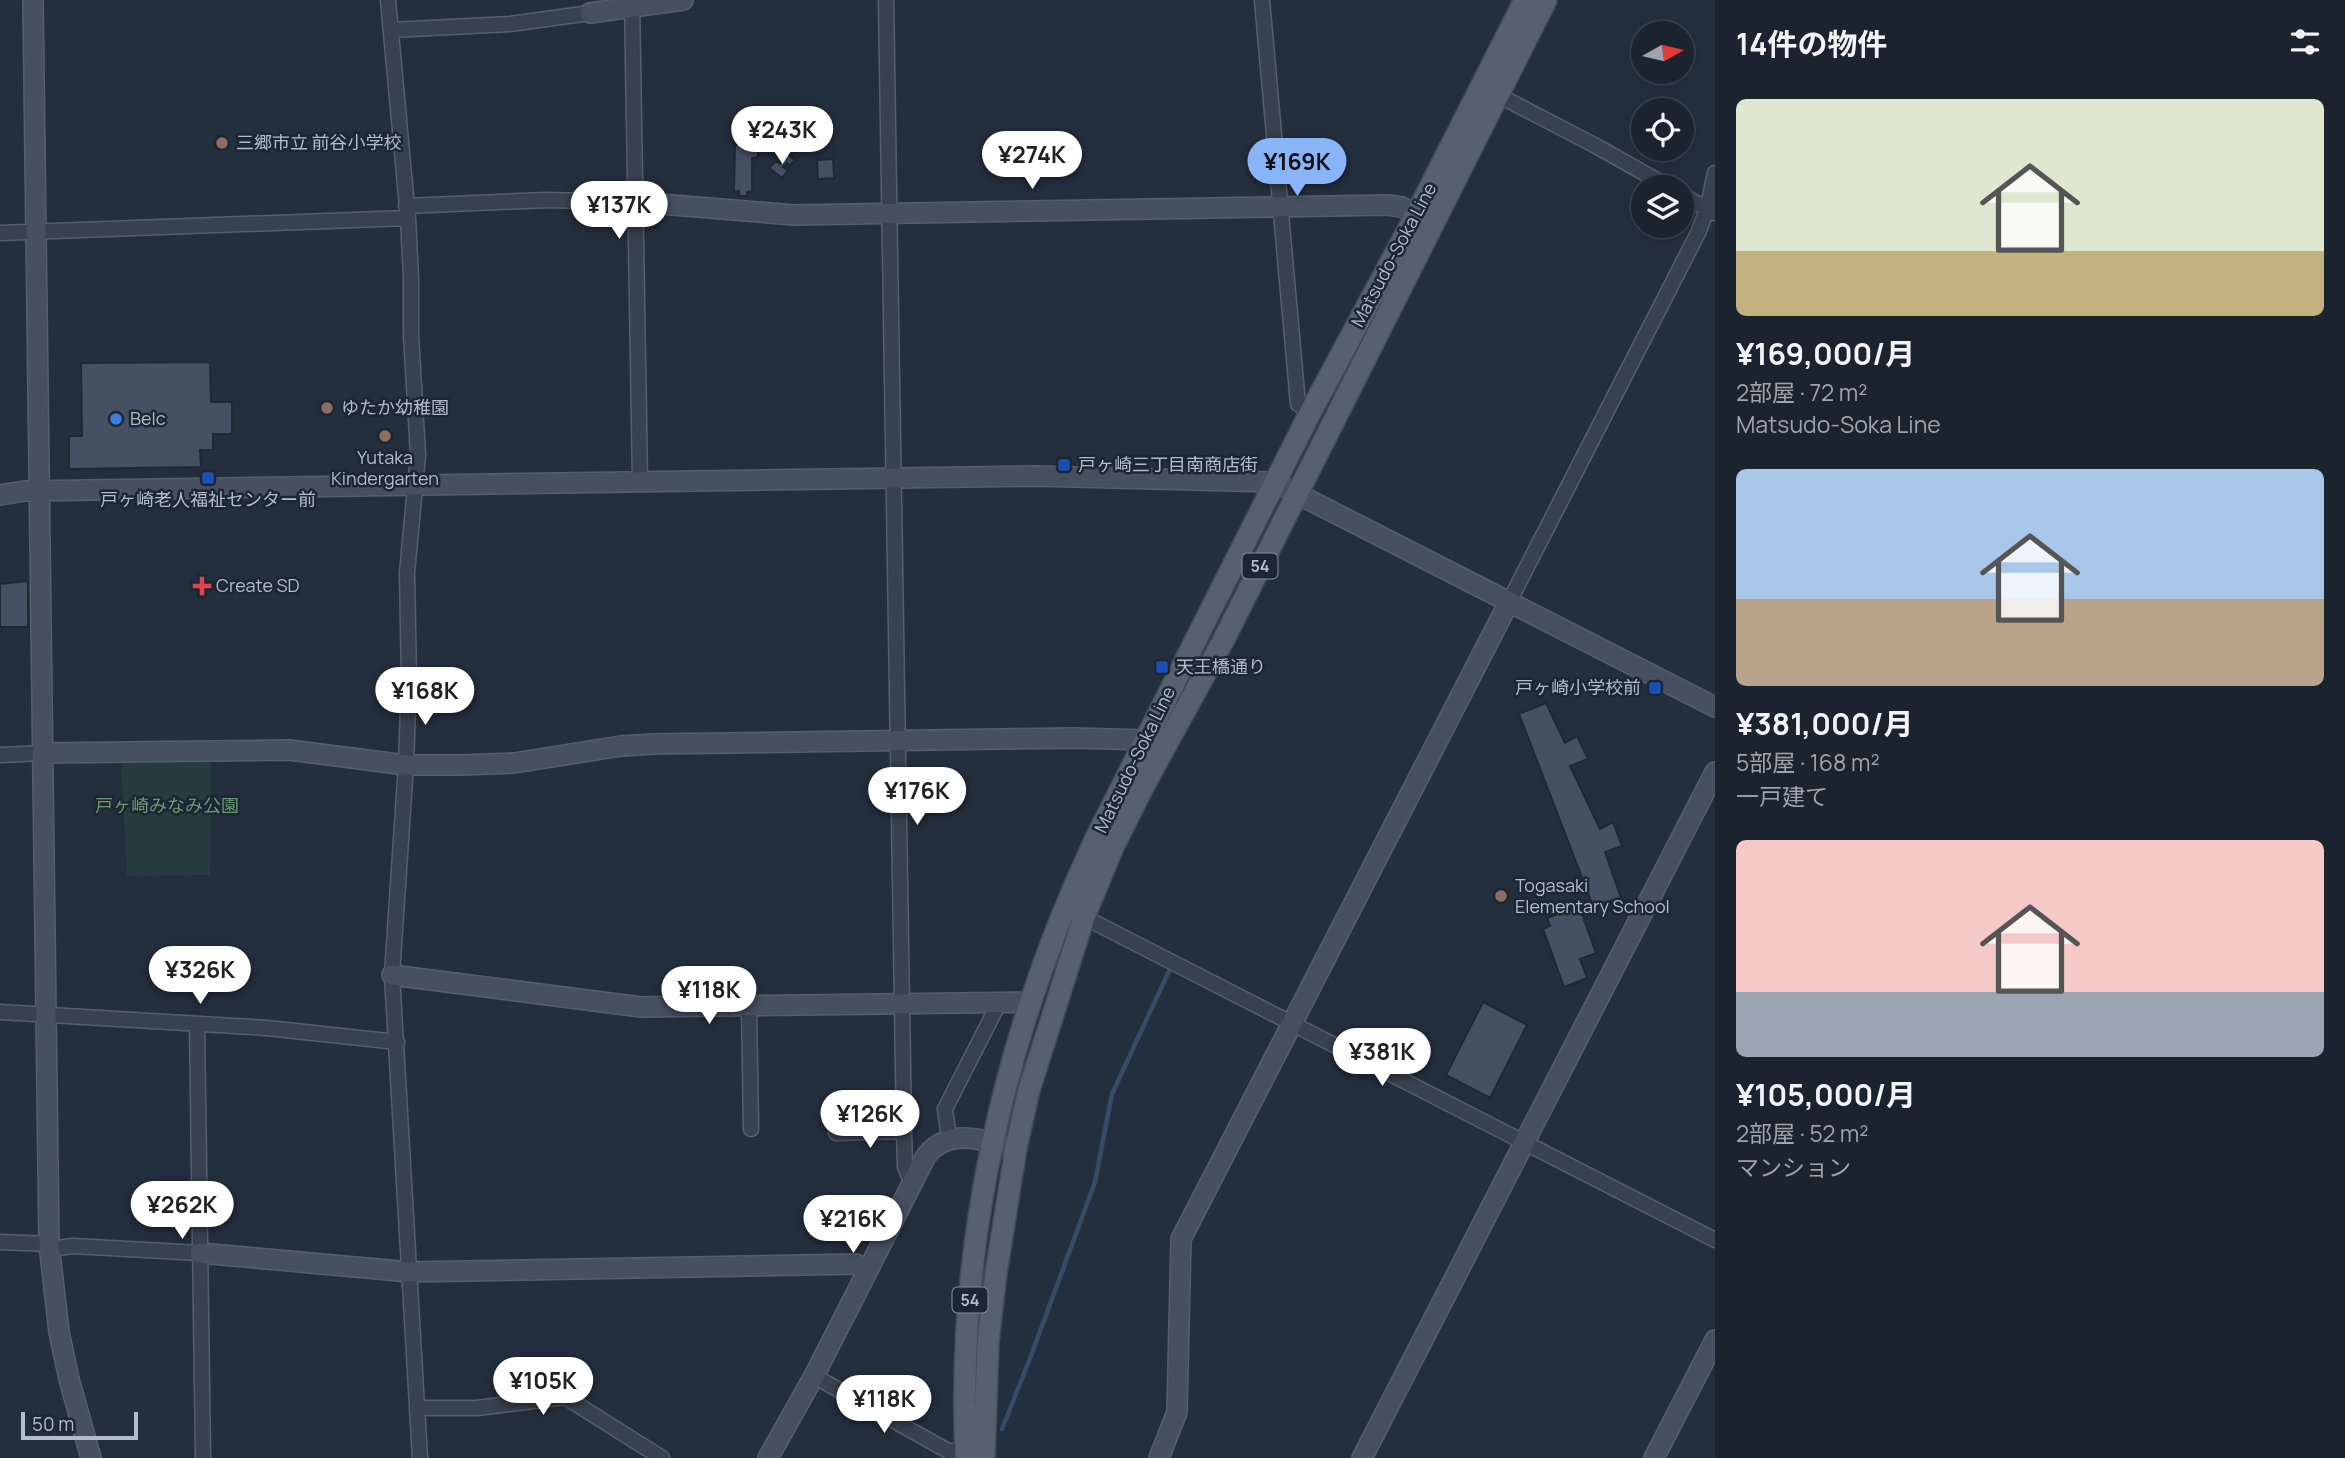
<!DOCTYPE html>
<html lang="ja">
<meta charset="utf-8">
<style>
:root{--surface:#1b232e;--page:#242b36;--text:#f1f3f6;--muted:#a0a4aa;--line:#39404a;--accent:#8ab4f8}
body{margin:0;font-family:Manrope,"Noto Sans JP",sans-serif;background:var(--page);color:var(--text);height:100vh;display:flex;flex-direction:column;font-size:26px;white-space:nowrap}
*{box-sizing:border-box;margin:0}
p{font-size:23px;color:var(--muted)}
.icon{flex:none;width:38px;height:38px;fill:none;stroke:currentColor;stroke-width:2;stroke-linecap:round;stroke-linejoin:round}
.map{position:relative;flex:1;overflow:hidden}
.details{display:flex;flex-direction:column;background:var(--surface);width:630px}
.details>*{flex:none}
.needle{width:46px;rotate:82deg}
.controls{position:absolute;left:1631px;top:21px;display:grid;gap:14px}
.controls a{display:grid;place-items:center;width:63px;height:63px;border-radius:50%;background:var(--surface);box-shadow:0 4px 18px #0003,0 0 0 2px var(--line);font-size:35px}
.scale{position:absolute;left:21px;bottom:18px;width:117px;box-sizing:border-box;padding-left:7px;border:4px solid #b4bcc9;border-top:0;font-size:19px;line-height:24px;white-space:nowrap;color:#b4bcc9;-webkit-text-stroke:5px #1d2633;paint-order:stroke}
.price{position:absolute;translate:-50% -60px;padding:0 16px;border-radius:24px;background:#fff;color:#222;font-size:23px;line-height:46px;filter:drop-shadow(0 2px 4px #0008)}
.price::after{content:'';position:absolute;left:50%;top:42px;width:21px;height:16px;margin-left:-10px;background:inherit;clip-path:polygon(0 0,100% 0,50% 100%)}
.price.selected{background:var(--accent);color:#111}
ul{padding:0;list-style:none}
li{display:grid;align-content:center;gap:14px;height:371px;padding:0 21px}
li span{display:grid;place-items:center;height:217px;border-radius:10px;color:#555}
li>.icon{margin-inline-start:auto}
span .icon{width:126px;height:126px;fill:#fffc;stroke-width:1}
li b{font-size:30px}
h2{display:flex;justify-content:space-between;align-items:center;height:84px;padding:0 21px;font-size:30px}
main{display:flex;flex:1;min-height:0}
.map>svg:first-child{display:block}
.green{fill:#263c3f}
.lines{fill:none;stroke-linecap:round;stroke-linejoin:round}
.stream{stroke:#394c67;stroke-width:4.5}
.building{fill:#455162;stroke:#1f2835;stroke-width:2}
.street-casing{stroke:#565f6c;stroke-width:17}
.secondary-casing{stroke:#565f6c;stroke-width:22}
.primary-casing{stroke:#414a57;stroke-width:24}
.street{stroke:#38414e;stroke-width:14}
.secondary{stroke:#465061;stroke-width:19}
.primary{stroke:#56606e;stroke-width:21}
.education-dot{fill:#8d6e63;stroke:#1d2633;stroke-width:2.5}
.shop-dot{fill:#3f7fe0;stroke:#1d2633;stroke-width:2.5}
.transit-dot{fill:#1a4fb4;stroke:#1d2633;stroke-width:2.5}
.health-dot{fill:#e0444e;stroke:#1d2633;stroke-width:2.5}
.labels{text-anchor:middle;stroke-width:5;stroke-linejoin:round;paint-order:stroke}
.shield{fill:#1d2633;stroke:#878f9c;stroke-width:2}
.shield-label{font-size:16px;font-weight:bold;fill:#b4bcc9}
.poi-label{font-size:18px;fill:#b4bcc9;stroke:#1d2633;text-anchor:start}
.street-label{font-size:18px;fill:#b4bcc9;stroke:#1d2633}
.park-label{font-size:18px;fill:#6b9a76;stroke:#1d2633}
</style>
<main>
<div class="map">
<svg width="1715" height="1458" viewBox="0 0 1715 1458">
<rect width="100%" height="100%" fill="#242f3e"/>
<path class="green" d="M 121,763 L 211,763 L 210,875 L 127,876 Z"/>
<g class="lines">
<path class="stream" d="M 1002,1429 L 1031,1356 L 1095,1182 L 1112,1094 L 1169,971"/>
</g>
<path class="building" d="M 742,144 L 742,147 L 758,147 L 758,157 L 752,158 L 752,191 L 747,192 L 747,196 L 739,196 L 739,191 L 734,192 L 735,145 Z
M 787,153 L 795,160 L 789,166 L 787,163 L 783,167 L 788,171 L 782,178 L 769,168 L 776,161 L 780,164 Z
M 833,159 L 834,178 L 818,179 L 817,160 Z
M 210,362 L 211,402 L 232,402 L 232,434 L 213,434 L 213,450 L 200,450 L 201,467 L 69,469 L 69,436 L 82,436 L 81,363 Z
M 28,581 L 28,627 L 0,627 L 0,584 Z
M 1546,703 L 1565,743 L 1577,736 L 1588,759 L 1570,766 L 1600,829 L 1613,822 L 1622,846 L 1605,852 L 1621,898 L 1593,906 L 1519,714 Z
M 1579,906 L 1596,953 L 1580,959 L 1587,978 L 1564,987 L 1543,929 L 1550,926 L 1547,918 Z
M 1483,1002 L 1527,1025 L 1490,1098 L 1446,1075 Z"/>
<g class="lines">
<defs>
<path id="street" d="M 388,0 L 408,218 L 411,279 L 411,335 L 418,455 L 407,573 L 409,679 L 406,765 L 392,975 L 420,1458
M 632,0 L 640,482
M 886,0 L 904,1131 L 905,1167 L 912,1183
M 1262,0 L 1298,404 L 1311,411
M 391,30 L 510,24 L 590,13
M 1498,95 L 1596,146 L 1669,187
M 1682,195 L 1714,213
M 406,206 L 546,200 L 635,202
M 0,233 L 408,218
M 1509,602 L 1698,233 L 1707,210 L 1715,173
M 0,755 L 42,753
M 1078,914 L 1715,1240
M 749,1006 L 751,1129
M 0,1012 L 267,1028 L 397,1042
M 197,1024 L 203,1458
M 836,1133 L 904,1131
M 949,1138 L 945,1109 L 1000,1001
M 0,1242 L 49,1244
M 49,1249 L 73,1246 L 200,1253
M 814,1376 L 948,1451 L 965,1451
M 417,1408 L 477,1408 L 565,1397 L 662,1458"/>
<path id="secondary" d="M 33,0 L 49,1244 L 59,1332 L 69,1379 L 91,1458
M 590,13 L 683,0
M 635,202 L 794,215 L 1388,205 L 1402,207 L 1416,215
M 0,495 L 25,491 L 1035,476 L 1274,482 L 1715,707
M 42,753 L 289,750 L 406,765 L 462,765 L 514,763 L 621,746 L 653,744 L 1076,738 L 1145,740
M 392,975 L 641,1007 L 1030,1002
M 200,1253 L 410,1272 L 856,1264 L 868,1270
M 768,1458 L 814,1376 L 926,1156 C 950,1126 983,1141 1016,1148
M 1159,1458 L 1177,1412 L 1181,1239 L 1509,602
M 1362,1458 L 1715,772
M 1654,1458 L 1715,1340"/>
<path id="primary" d="M 966,1458 C 956,1244 1005,1031 1096,838 L 1311,411 L 1416,215 L 1525,0
M 984,1458 L 988,1342 L 996,1273 L 1016,1148 L 1029,1090 L 1084,917 L 1113,847 L 1143,787 L 1223,641 L 1546,0"/>
</defs>
<use href="#street" class="street-casing"/>
<use href="#secondary" class="secondary-casing"/>
<use href="#primary" class="primary-casing"/>
<use href="#street" class="street"/>
<use href="#secondary" class="secondary"/>
<use href="#primary" class="primary"/>
</g>
<g class="education-dot">
<circle cx="222" cy="143" r="7"/>
<circle cx="327" cy="408" r="7"/>
<circle cx="385" cy="436" r="7"/>
<circle cx="1501" cy="896" r="7"/>
</g>
<circle class="shop-dot" cx="116" cy="419" r="7"/>
<g class="transit-dot">
<rect x="1057" y="458" width="14" height="14" rx="3.5"/>
<rect x="201" y="471" width="14" height="14" rx="3.5"/>
<rect x="1155" y="660" width="14" height="14" rx="3.5"/>
<rect x="1648" y="681" width="14" height="14" rx="3.5"/>
</g>
<path class="health-dot" d="M198.5 575.5h7v7h7v7h-7v7h-7v-7h-7v-7h7z"/>
<g class="labels">
<g class="shield">
<rect x="1242.5" y="553.5" width="35" height="25" rx="5"/>
<rect x="952.5" y="1287.5" width="35" height="25" rx="5"/>
</g>
<g class="shield-label">
<text x="1260" y="572">54</text>
<text x="970" y="1306">54</text>
</g>
<g class="poi-label">
<text x="236" y="149">三郷市立 前谷小学校</text>
<text x="341" y="414">ゆたか幼稚園</text>
<text x="130" y="425">Belc</text>
<text x="385" y="464" text-anchor="middle">Yutaka<tspan x="385" dy="21">Kindergarten</tspan></text>
<text x="1078" y="471">戸ヶ崎三丁目南商店街</text>
<text x="208" y="506" text-anchor="middle">戸ヶ崎老人福祉センター前</text>
<text x="216" y="592">Create SD</text>
<text x="1176" y="673">天王橋通り</text>
<text x="1641" y="694" text-anchor="end">戸ヶ崎小学校前</text>
<text x="1515" y="892">Togasaki<tspan x="1515" dy="21">Elementary School</tspan></text>
</g>
<g class="street-label">
<text transform="translate(1394 255) rotate(-62)" y="6">Matsudo-Soka Line</text>
<text transform="translate(1135 760) rotate(-64)" y="6">Matsudo-Soka Line</text>
</g>
<g class="park-label">
<text x="167" y="812">戸ヶ崎みなみ公園</text>
</g>
</g>
</svg>
<div class="controls">
<a><svg class="needle" viewBox="-14 -14 28 28"><path d="M0-13l5 13h-10z" fill="#e53935"/><path d="M0 13l5-13h-10z" fill="#a0a4aa"/></svg></a>
<a><svg class="icon" aria-label="locate" viewBox="0 0 24 24"><circle cx="12" cy="12" r="6"/><path d="M12 2v4M12 18v4M2 12h4M18 12h4"/></svg></a>
<a><svg class="icon" aria-label="layers" viewBox="0 0 24 24"><path d="M12 4l9 5-9 5-9-5zM3 14l9 5 9-5"/></svg></a>
</div>
<div class="scale">50 m</div>
<b class="price" style="left:782px;top:166px">¥243K</b>
<b class="price" style="left:1032px;top:191px">¥274K</b>
<b class="price selected" style="left:1297px;top:198px">¥169K</b>
<b class="price" style="left:619px;top:241px">¥137K</b>
<b class="price" style="left:425px;top:727px">¥168K</b>
<b class="price" style="left:917px;top:827px">¥176K</b>
<b class="price" style="left:200px;top:1006px">¥326K</b>
<b class="price" style="left:709px;top:1026px">¥118K</b>
<b class="price" style="left:1382px;top:1088px">¥381K</b>
<b class="price" style="left:870px;top:1150px">¥126K</b>
<b class="price" style="left:182px;top:1241px">¥262K</b>
<b class="price" style="left:853px;top:1255px">¥216K</b>
<b class="price" style="left:543px;top:1417px">¥105K</b>
<b class="price" style="left:884px;top:1435px">¥118K</b>
</div>
<section class="details">
<h2>14件の物件<svg class="icon" aria-label="filters" viewBox="0 0 24 24"><path d="M4 7h16M4 17h16"/><circle cx="9" cy="7" r="2"/><circle cx="15" cy="17" r="2"/></svg></h2>
<ul>
<li><span style="background:linear-gradient(#dfe7d0 70%,#c2b280 0)"><svg class="icon" aria-label="home" viewBox="0 0 24 24"><path d="M3 11l9-7 9 7M6 9v11h12V9"/></svg></span><div><b>¥169,000/月</b><p>2部屋 · 72 m²</p><p>Matsudo-Soka Line</p></div></li>
<li><span style="background:linear-gradient(#a9c7e8 60%,#b9a48a 0)"><svg class="icon" aria-label="home" viewBox="0 0 24 24"><path d="M3 11l9-7 9 7M6 9v11h12V9"/></svg></span><div><b>¥381,000/月</b><p>5部屋 · 168 m²</p><p>一戸建て</p></div></li>
<li><span style="background:linear-gradient(#f6c9c9 70%,#9aa5b1 0)"><svg class="icon" aria-label="home" viewBox="0 0 24 24"><path d="M3 11l9-7 9 7M6 9v11h12V9"/></svg></span><div><b>¥105,000/月</b><p>2部屋 · 52 m²</p><p>マンション</p></div></li>
</ul>
</section>
</main>
